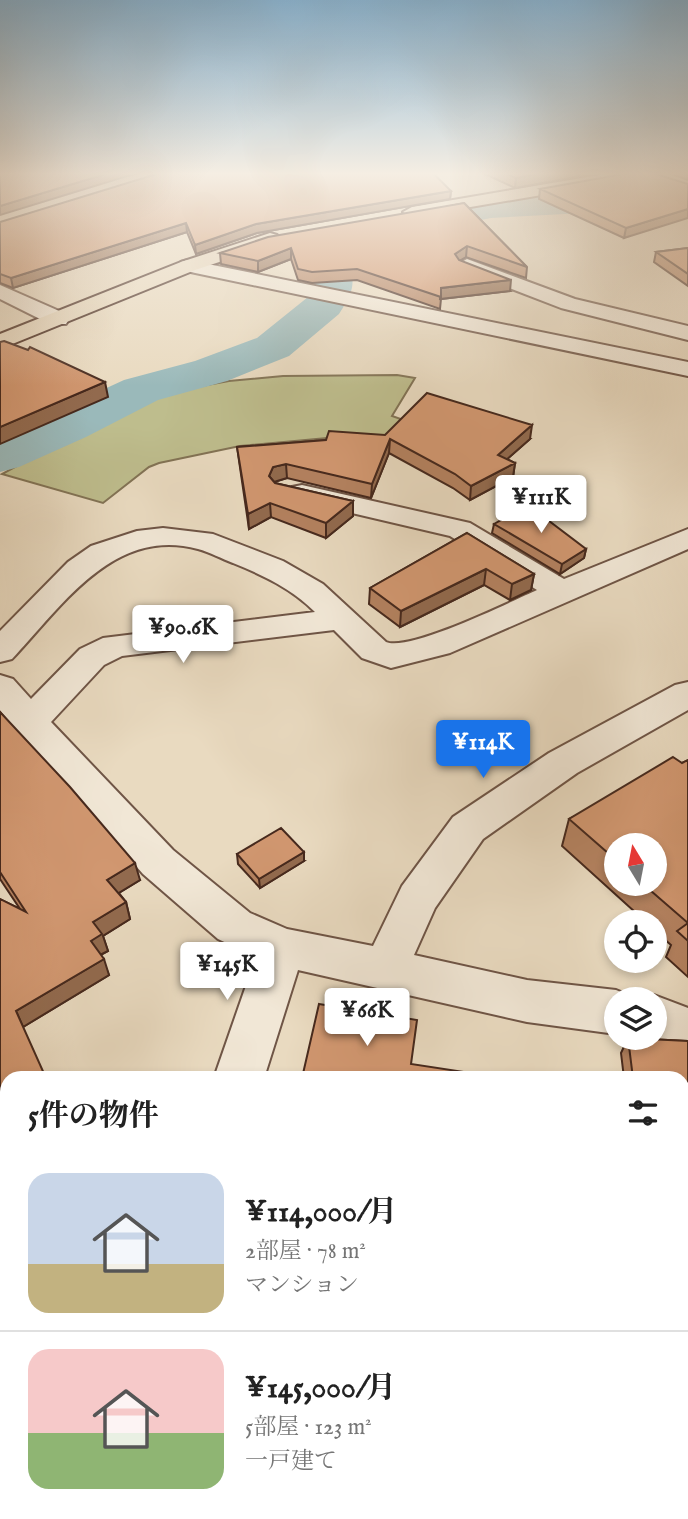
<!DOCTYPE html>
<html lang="ja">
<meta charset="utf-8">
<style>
:root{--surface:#fff;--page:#f6f6f6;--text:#222;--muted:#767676;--line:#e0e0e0;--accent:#1a73e8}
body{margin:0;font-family:"IM FELL English","Noto Serif JP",serif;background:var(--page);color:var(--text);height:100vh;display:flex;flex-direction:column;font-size:26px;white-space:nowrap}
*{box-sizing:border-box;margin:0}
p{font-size:23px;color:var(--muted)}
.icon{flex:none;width:38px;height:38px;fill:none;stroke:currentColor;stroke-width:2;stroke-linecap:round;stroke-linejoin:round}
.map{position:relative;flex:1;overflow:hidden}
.side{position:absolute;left:0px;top:1071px;width:690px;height:448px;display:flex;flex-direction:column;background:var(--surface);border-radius:21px 21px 0 0;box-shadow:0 4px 10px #0003}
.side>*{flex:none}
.needle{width:46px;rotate:350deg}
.controls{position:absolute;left:604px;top:833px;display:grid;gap:14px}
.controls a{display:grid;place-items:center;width:63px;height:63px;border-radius:50%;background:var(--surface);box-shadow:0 4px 10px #0003;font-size:35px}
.price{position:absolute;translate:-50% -60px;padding:0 16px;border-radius:7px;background:#fff;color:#222;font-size:23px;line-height:46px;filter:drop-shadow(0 2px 4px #0008)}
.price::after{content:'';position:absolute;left:50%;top:42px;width:21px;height:16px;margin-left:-10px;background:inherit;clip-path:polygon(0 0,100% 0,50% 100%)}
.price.active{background:var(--accent);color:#fff}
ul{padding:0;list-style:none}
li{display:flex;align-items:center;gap:21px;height:175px;padding:0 28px}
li+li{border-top:2px solid var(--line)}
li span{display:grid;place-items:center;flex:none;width:196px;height:140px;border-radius:21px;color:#555}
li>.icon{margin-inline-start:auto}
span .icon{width:84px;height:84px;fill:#fffc;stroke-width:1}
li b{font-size:30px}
h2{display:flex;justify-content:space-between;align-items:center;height:84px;padding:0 28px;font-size:30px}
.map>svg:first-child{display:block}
.green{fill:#bebd8d;stroke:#827355;stroke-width:2}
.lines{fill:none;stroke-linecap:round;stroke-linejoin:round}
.river{fill:#9ab9ba;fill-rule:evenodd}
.minor-casing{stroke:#6f5546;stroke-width:4}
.major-casing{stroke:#46291d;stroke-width:4}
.minor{fill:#f1e7d6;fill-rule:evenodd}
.major{fill:#e9dac0;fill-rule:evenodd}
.wall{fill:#b48260;stroke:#46291d;stroke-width:2;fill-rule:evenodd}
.shaded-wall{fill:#926a4e;stroke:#46291d;stroke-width:2}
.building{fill:#d19770;stroke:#46291d;stroke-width:2}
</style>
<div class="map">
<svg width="688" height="1519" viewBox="0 0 688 1519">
<rect width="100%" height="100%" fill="#e9dac0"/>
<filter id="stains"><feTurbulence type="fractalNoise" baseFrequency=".00286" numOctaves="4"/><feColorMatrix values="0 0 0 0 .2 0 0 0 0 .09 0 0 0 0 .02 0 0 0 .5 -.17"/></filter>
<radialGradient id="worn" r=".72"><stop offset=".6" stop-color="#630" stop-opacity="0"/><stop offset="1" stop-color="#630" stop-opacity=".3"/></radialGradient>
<path class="green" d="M 397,375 L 415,378 L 392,416 L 426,428 L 411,445 L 327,438 L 240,446 L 159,463 L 149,467 L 103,503 L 2,474 L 132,403 L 185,389 L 229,381 L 283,376 Z"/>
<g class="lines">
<path class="river" d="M 584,193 L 688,199 L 688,219 L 584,213 L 491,218 L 366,243 L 349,255 C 354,285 356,288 339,314 L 289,356 L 227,381 L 158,400 L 86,437 L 19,467 L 0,472 L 0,437 L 124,380 L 195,361 L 257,338 L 308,297 L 314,288 L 311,252 L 317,244 L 341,226 L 491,198 Z"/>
<defs>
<path id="minor" d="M 467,259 L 575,299 L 688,326 L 688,340 L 561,308 L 460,269 L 457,265 Z
M 188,260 L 688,362 L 688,376 L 181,270 L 178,266 L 181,262 Z
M 0,285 L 66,314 L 69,319 L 66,324 L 50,324 L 0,299 Z
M 302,485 L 470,523 L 564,579 L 688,529 L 688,549 L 450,653 L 391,668 L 362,658 L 334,630 L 122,656 L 104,665 L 51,722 L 173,850 L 250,913 L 287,929 L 373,946 L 402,886 L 453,817 L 549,753 L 675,685 L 688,682 L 688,710 L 577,773 L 483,839 L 435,908 L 414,955 L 527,980 L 616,990 L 633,997 L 634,999 L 616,999 L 616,1034 L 527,1022 L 298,970 L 264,1078 L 214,1078 L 256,957 L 218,939 L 143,874 L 0,711 L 0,675 L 13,679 L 31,699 L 80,649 L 103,638 L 315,612 C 292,589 263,575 233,563 C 222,559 210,552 198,549 C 114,526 62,606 12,659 L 0,662 L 0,631 L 68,562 L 91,546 L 137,531 L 163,528 L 213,534 L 283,561 L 323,584 L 386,642 C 409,652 510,602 537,590 L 450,536 L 292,499 L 288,493 L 292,487 Z
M 654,995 L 688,1008 L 688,1055 L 651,1038 L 654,1038 L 654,999 L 643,999 Z
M 7,1330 L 7,1392 L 0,1394 L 0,1332 Z"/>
<path id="major" d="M 611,173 L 649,173 L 641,178 L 412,217 L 403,212 L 412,207 Z
M 270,233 L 277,235 L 279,239 L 277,243 L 195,270 L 0,349 L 0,334 L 181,262 Z"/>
</defs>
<use href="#minor" class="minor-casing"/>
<use href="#major" class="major-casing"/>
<use href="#minor" class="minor"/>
<use href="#major" class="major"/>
</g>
<path class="wall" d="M 483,173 L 597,173 L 515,188 Z
M 669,173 L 688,173 L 688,180 Z
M 688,184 L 624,238 L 539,199 L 540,189 Z
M 451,191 L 450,199 L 257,233 L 196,254 L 187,232 L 13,288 L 0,283 L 0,222 Z
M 464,203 L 527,267 L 526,278 L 466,257 L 460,260 L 510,291 L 441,299 L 440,309 L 357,280 L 312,283 L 298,280 L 291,259 L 258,272 L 221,264 L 220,253 Z
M 688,248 L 688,286 L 654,262 L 656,252 Z
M 385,435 L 530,439 L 507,459 L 515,463 L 513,477 L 470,500 L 453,488 L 389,453 L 371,498 L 287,478 L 274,482 L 275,483 L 353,501 L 353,516 L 326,538 L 271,517 L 249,529 L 237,447 L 326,440 Z
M 494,524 L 586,549 L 584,558 L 560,574 L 492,533 Z
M 467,533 L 534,574 L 531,590 L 510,600 L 484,585 L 400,627 L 369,604 L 370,588 Z
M 0,712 L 140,880 L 119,893 L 126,902 L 130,919 L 103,936 L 108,951 L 101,955 L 109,975 L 23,1027 L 7,1078 L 7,1132 L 0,1136 L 0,899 L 20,909 L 0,879 Z
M 688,760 L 688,977 L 666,957 L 671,945 L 654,930 L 654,922 L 646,922 L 562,846 L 569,819 ZM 616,845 L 654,884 L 616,884 Z
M 237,854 L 304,861 L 260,888 L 238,864 Z
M 628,1038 L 688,1041 L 688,1121 L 682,1121 L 682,1078 L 624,1078 L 621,1053 Z
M 682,1339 L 688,1339 L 688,1519 L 402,1519 L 402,1512 L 682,1512 Z"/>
<path class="shaded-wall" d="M 109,173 L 137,173 L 0,215 L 0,206 Z
M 543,173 L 597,173 L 515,188 L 516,178 Z
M 451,191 L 450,199 L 257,233 L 196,254 L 195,245 L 256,224 Z
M 688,209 L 688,218 L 624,238 L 626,228 Z
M 186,223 L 187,232 L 13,288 L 11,278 Z
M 467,246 L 466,257 L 454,264 L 455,254 Z
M 291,248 L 291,259 L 258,272 L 258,261 Z
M 511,280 L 510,291 L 440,299 L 441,288 Z
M 105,382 L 108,397 L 0,444 L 0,427 Z
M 532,425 L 530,439 L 496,469 L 498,455 Z
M 390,439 L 389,453 L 371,498 L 372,484 Z
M 515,463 L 513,477 L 470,500 L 471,486 Z
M 286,464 L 287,478 L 274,482 L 269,476 L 273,467 Z
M 353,501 L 353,516 L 326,538 L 326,523 Z
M 270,503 L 271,517 L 249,529 L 248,514 Z
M 586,549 L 584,558 L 560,574 L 562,564 Z
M 486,569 L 484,585 L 400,627 L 401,611 Z
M 534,574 L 531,590 L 510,600 L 512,584 Z
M 304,852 L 304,861 L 260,888 L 259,879 Z
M 135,863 L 140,880 L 112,897 L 107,880 Z
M 126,902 L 130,919 L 103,936 L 108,951 L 96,957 L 91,941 L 93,922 Z
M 104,959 L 109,975 L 23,1027 L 16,1011 Z
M 7,1112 L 7,1132 L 0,1136 L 0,1116 Z"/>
<path class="building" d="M 0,173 L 109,173 L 0,206 Z
M 160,173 L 433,173 L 451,191 L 256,224 L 195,245 L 186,223 L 11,278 L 0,274 L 0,222 Z
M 505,173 L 543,173 L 516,178 Z
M 629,173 L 653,173 L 688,184 L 688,209 L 626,228 L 540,189 Z
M 464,203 L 527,267 L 467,246 L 455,254 L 459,260 L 511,280 L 441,288 L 441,297 L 357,269 L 312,272 L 298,269 L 291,248 L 258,261 L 220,253 L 268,237 Z
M 688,248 L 688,274 L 656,252 Z
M 4,341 L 28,350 L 30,347 L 105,382 L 0,427 L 0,342 Z
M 427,393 L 532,425 L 498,455 L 515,463 L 471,486 L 455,474 L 390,439 L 372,484 L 286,464 L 273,467 L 269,476 L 275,483 L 353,501 L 326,523 L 270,503 L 248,514 L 237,447 L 326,440 L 329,431 L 385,435 Z
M 528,505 L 586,549 L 562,564 L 494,524 Z
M 467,533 L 534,574 L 512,584 L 486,569 L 401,611 L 370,588 Z
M 0,712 L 70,787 L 135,863 L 107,880 L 126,902 L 93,922 L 102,934 L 91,941 L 104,959 L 16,1011 L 46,1078 L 7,1078 L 7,1112 L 0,1116 L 0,899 L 26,912 L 0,872 Z
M 673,757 L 682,763 L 688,760 L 688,941 L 677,931 L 688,923 L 643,884 L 654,884 L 654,845 L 616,845 L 616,860 L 569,819 Z
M 281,828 L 304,852 L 259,879 L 237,854 Z
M 319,1004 L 417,1020 L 411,1064 L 503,1078 L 302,1078 Z
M 628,1038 L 688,1041 L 688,1105 L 682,1105 L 682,1078 L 633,1078 Z
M 683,1338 L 688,1339 L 688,1519 L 404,1519 L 404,1512 L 682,1512 L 682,1360 L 684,1361 Z"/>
<linearGradient id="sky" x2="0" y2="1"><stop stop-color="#89b6d6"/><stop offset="0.45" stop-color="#f5eee3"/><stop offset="1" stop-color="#f5eee3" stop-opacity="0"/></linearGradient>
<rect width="688" height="386" fill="url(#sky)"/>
<rect width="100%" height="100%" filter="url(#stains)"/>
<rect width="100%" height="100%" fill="url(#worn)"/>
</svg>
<div class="controls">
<a><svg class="needle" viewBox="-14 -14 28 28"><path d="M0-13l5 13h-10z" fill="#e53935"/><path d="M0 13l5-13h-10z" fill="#767676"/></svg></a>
<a><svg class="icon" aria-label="locate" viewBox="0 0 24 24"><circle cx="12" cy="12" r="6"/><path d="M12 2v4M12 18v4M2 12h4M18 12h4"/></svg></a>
<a><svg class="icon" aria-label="layers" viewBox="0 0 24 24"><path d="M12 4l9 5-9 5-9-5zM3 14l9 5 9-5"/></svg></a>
</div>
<b class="price" style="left:541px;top:535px">¥111K</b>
<b class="price" style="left:183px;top:665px">¥90.6K</b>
<b class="price active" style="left:483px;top:780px">¥114K</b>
<b class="price" style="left:227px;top:1002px">¥145K</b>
<b class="price" style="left:367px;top:1048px">¥66K</b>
<section class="side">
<h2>5件の物件<svg class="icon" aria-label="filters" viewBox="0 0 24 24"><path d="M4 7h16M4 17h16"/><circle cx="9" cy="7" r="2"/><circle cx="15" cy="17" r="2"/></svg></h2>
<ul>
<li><span style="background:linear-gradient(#c9d6e8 65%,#c2b280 0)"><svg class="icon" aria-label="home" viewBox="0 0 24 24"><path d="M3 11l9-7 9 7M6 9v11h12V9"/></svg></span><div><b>¥114,000/月</b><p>2部屋 · 78 m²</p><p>マンション</p></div></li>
<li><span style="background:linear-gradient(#f6c9c9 60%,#8fb573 0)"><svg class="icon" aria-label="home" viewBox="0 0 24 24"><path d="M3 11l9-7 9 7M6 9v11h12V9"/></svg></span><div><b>¥145,000/月</b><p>5部屋 · 123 m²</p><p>一戸建て</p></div></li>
</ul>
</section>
</div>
